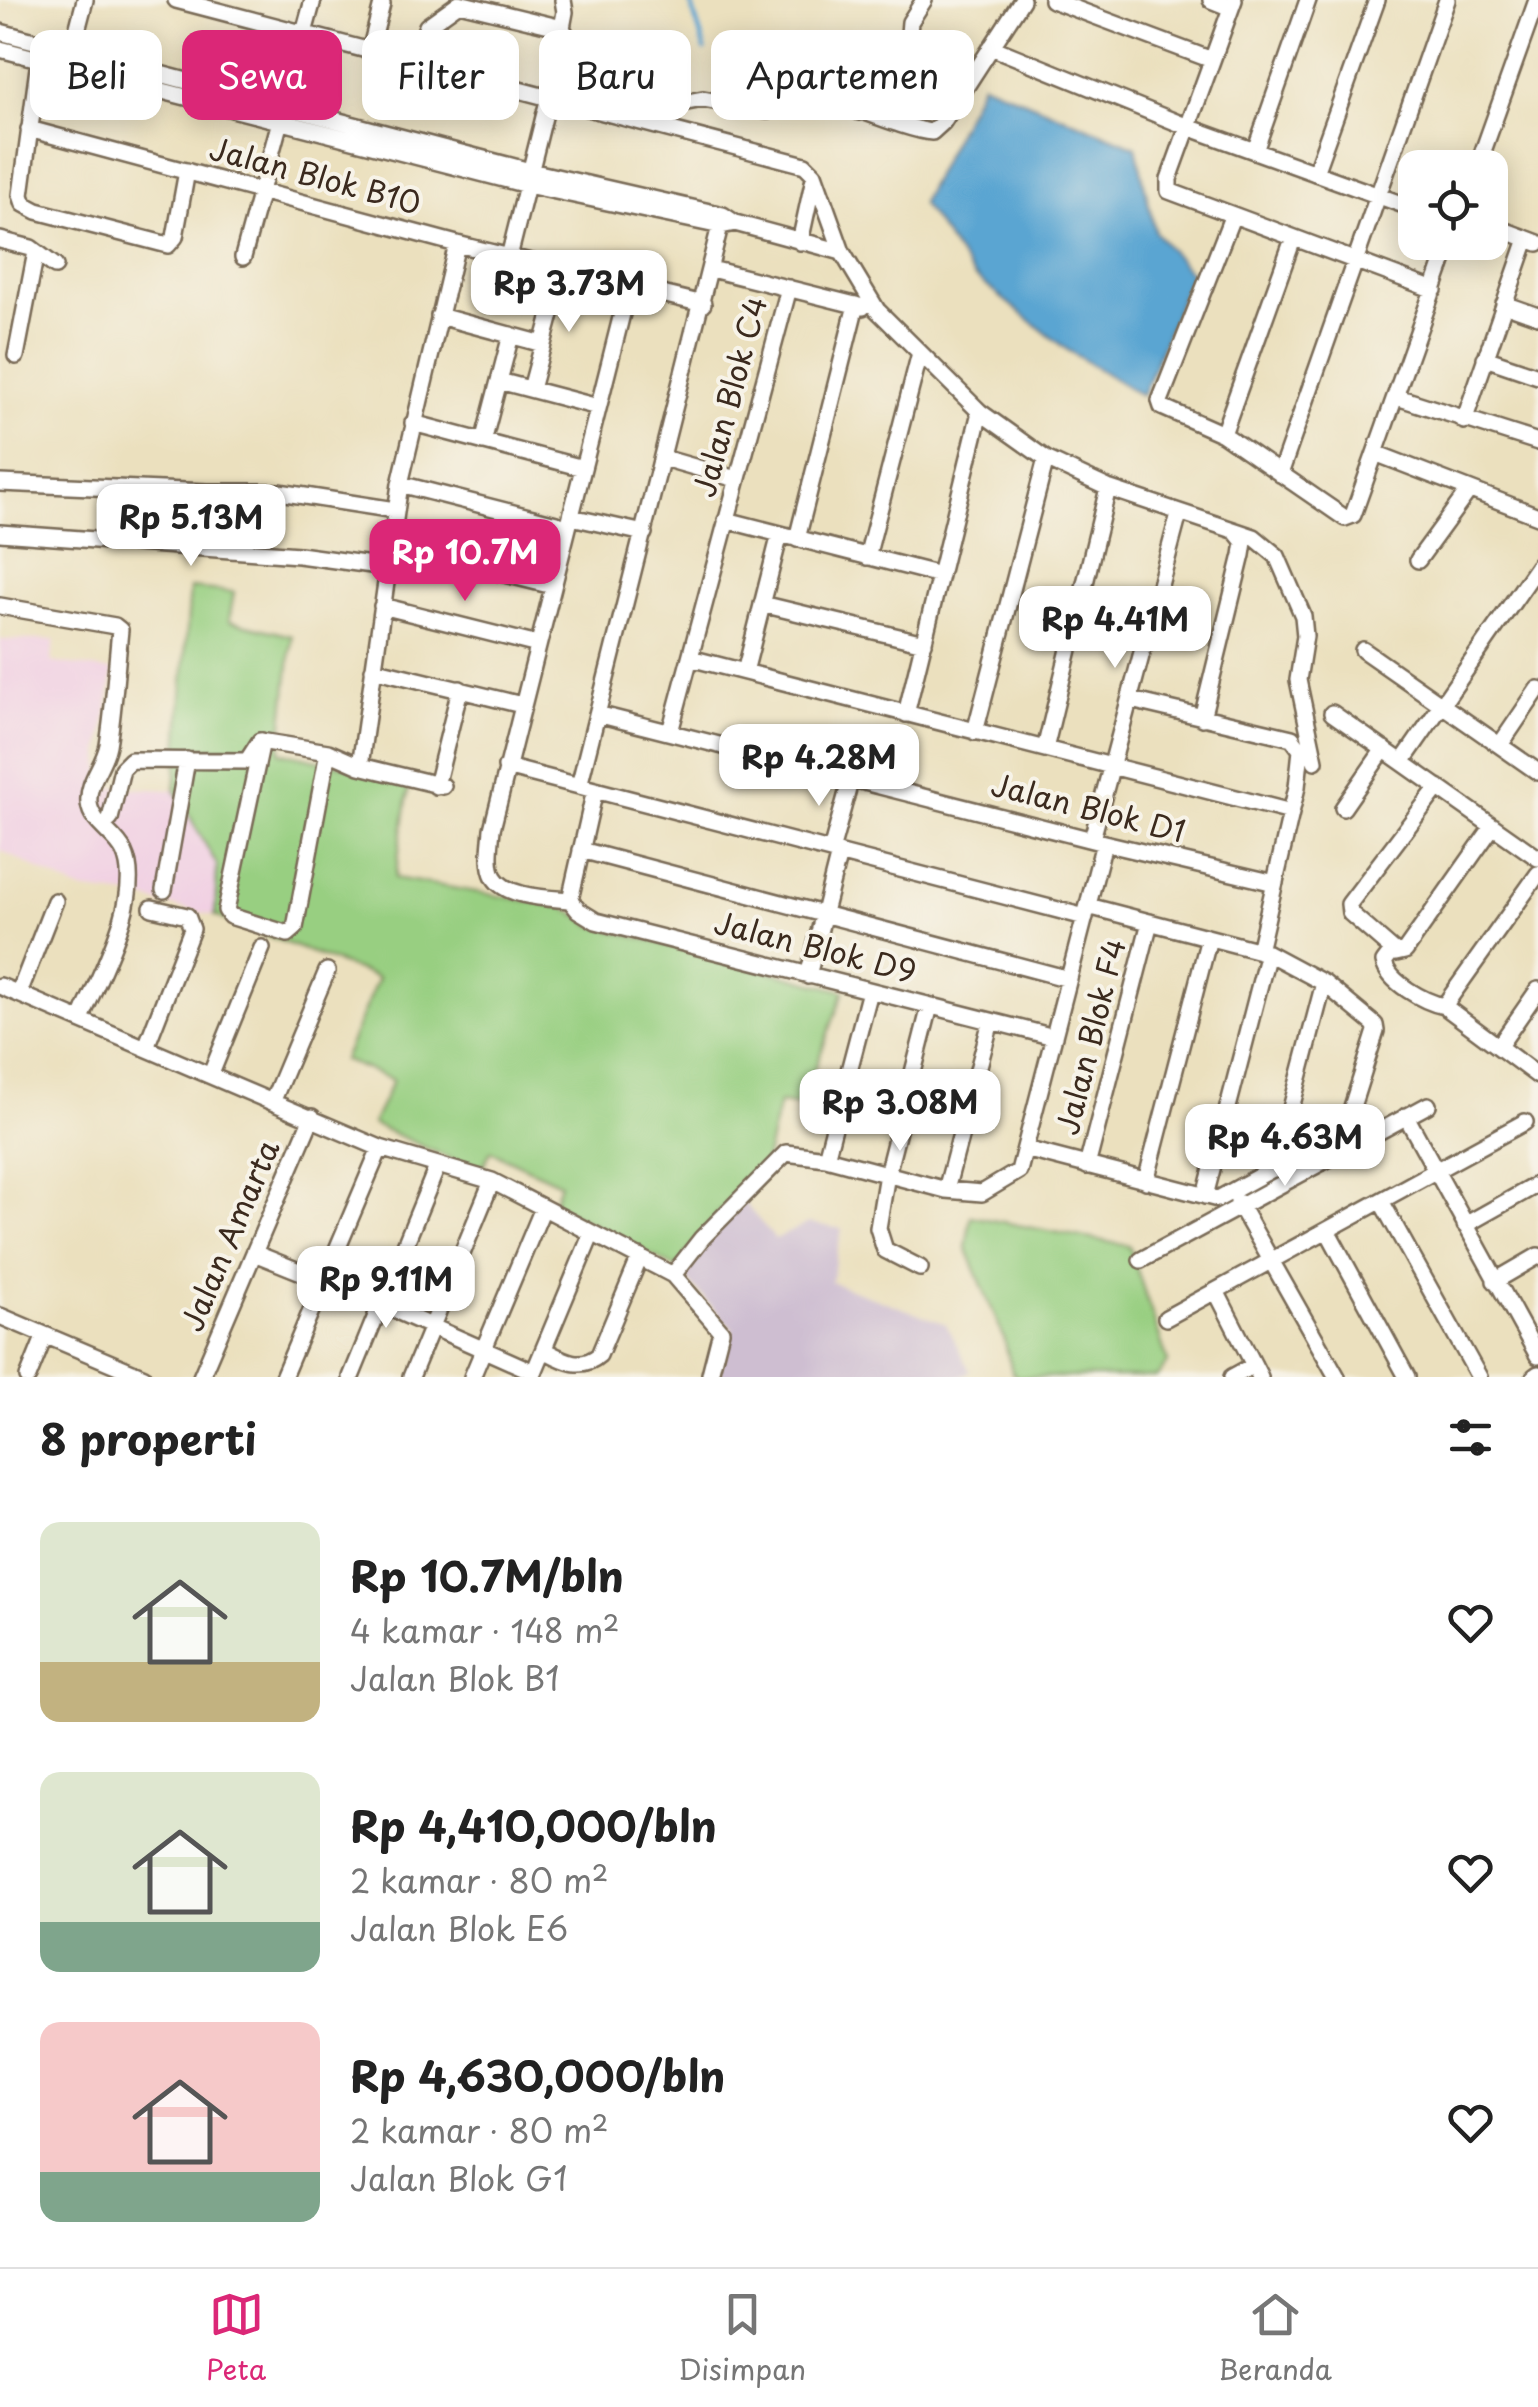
<!DOCTYPE html>
<html lang="id">
<meta charset="utf-8">
<style>
:root{--surface:#fff;--page:#f6f6f6;--text:#222;--muted:#767676;--line:#e0e0e0;--accent:#db2777}
body{margin:0;font-family:"Playpen Sans",sans-serif;background:var(--page);color:var(--text);height:100vh;display:flex;flex-direction:column;font-size:38px;white-space:nowrap}
*{box-sizing:border-box;margin:0}
p{font-size:32px;color:var(--muted)}
.icon{flex:none;width:55px;height:55px;fill:none;stroke:currentColor;stroke-width:2;stroke-linecap:round;stroke-linejoin:round}
.map{position:relative;height:1377px;overflow:hidden}
.details{display:flex;flex-direction:column;background:var(--surface);flex:1}
.details>*{flex:none}
.banner{position:absolute;left:30px;top:30px;width:1000px;height:90px;display:flex;gap:20px}
.buttons{position:absolute;left:1398px;top:150px;display:grid;gap:20px}
.buttons a{display:grid;place-items:center;width:110px;height:110px;border-radius:20px;background:var(--surface);box-shadow:0 5px 25px #0003;font-size:50px}
.price{position:absolute;translate:-50% -85px;padding:0 22px;border-radius:20px;background:#fff;color:#222;font-size:32px;line-height:65px;filter:drop-shadow(0 2px 5px #0008)}
.price::after{content:'';position:absolute;left:50%;top:60px;width:30px;height:22px;margin-left:-15px;background:inherit;clip-path:polygon(0 0,100% 0,50% 100%)}
.price.current{background:var(--accent);color:#fff}
ul{padding:0;list-style:none}
li{display:flex;align-items:center;gap:30px;height:250px;padding:0 40px}
li span{display:grid;place-items:center;flex:none;width:280px;height:200px;border-radius:20px;color:#555}
li>.icon{margin-inline-start:auto}
span .icon{width:120px;height:120px;fill:#fffc;stroke-width:1}
li b{font-size:42px}
h2{display:flex;justify-content:space-between;align-items:center;height:120px;padding:0 40px;font-size:42px}
.tag{padding:0 35px;border-radius:20px;background:var(--surface);box-shadow:0 5px 25px #0003;font-size:35px;line-height:90px}
.tag.current{background:var(--accent);color:#fff}
.tab-bar{display:flex;justify-content:space-around;align-items:center;height:140px;border-top:2px solid var(--line);background:var(--surface);font-size:28px;color:var(--muted)}
.tab-bar a{display:grid;justify-items:center;gap:5px}
.tab-bar .current{color:var(--accent)}
.map>svg:first-child{display:block}
.built{fill:#f1d0e3}
.industrial{fill:#cebed1}
.green{fill:#98cf81;stroke:#6a7c50;stroke-width:2.5}
.water{fill:#5aa5d2;stroke:#4a6878;stroke-width:2.5}
.lines{fill:none;stroke-linecap:round;stroke-linejoin:round}
.stream{stroke:#5aa5d2;stroke-width:5}
.street-casing{stroke:#796a56;stroke-width:20}
.street{stroke:#fff;stroke-width:15}
.labels{text-anchor:middle;stroke-width:8;stroke-linejoin:round;paint-order:stroke}
.street-label{font-size:30px;fill:#3b2a1e;stroke:#f7f3e8}
</style>
<div class="map">
<svg width="1538" height="1377" viewBox="0 0 1538 1377">
<rect width="100%" height="100%" fill="#f7f3e8"/>
<filter id="ink" filterUnits="userSpaceOnUse"><feTurbulence type="fractalNoise" baseFrequency=".01" numOctaves="2"/><feDisplacementMap in="SourceGraphic" scale="20" xChannelSelector="R" yChannelSelector="G"/><feConvolveMatrix kernelMatrix="1 2 1 2 8 2 1 2 1" color-interpolation-filters="sRGB"/></filter>
<filter id="wash" filterUnits="userSpaceOnUse"><feTurbulence type="fractalNoise" baseFrequency=".0048" numOctaves="4" result="noise"/><feDisplacementMap in="SourceGraphic" scale="40" xChannelSelector="R" yChannelSelector="G"/><feGaussianBlur stdDeviation="2.25" result="paint"/><feColorMatrix in="noise" values="0 0 0 0 0 0 0 0 0 0 0 0 0 0 0 0 0 1.4 0 .05"/><feComposite in="paint" operator="in"/></filter>
<g filter="url(#wash)">
<rect width="100%" height="100%" fill="#ebe0be"/>
<path class="built" d="M 0,640 L 55,640 L 51,662 L 113,671 L 100,754 L 102,787 L 175,790 L 217,865 L 215,916 L 131,896 L 79,890 L 0,850 Z"/>
<path class="industrial" d="M 735,1192 L 775,1239 L 809,1223 L 842,1229 L 831,1282 L 946,1324 L 970,1371 L 962,1377 L 718,1377 L 733,1329 L 676,1268 Z"/>
<path class="green" d="M 190,588 L 234,592 L 229,621 L 292,636 L 280,752 L 410,780 L 395,878 L 563,907 L 594,926 L 844,991 L 801,1106 L 779,1103 L 763,1170 L 735,1192 L 676,1268 L 553,1204 L 560,1183 L 491,1151 L 480,1172 L 372,1124 L 393,1080 L 343,1060 L 378,978 L 215,916 L 217,865 L 175,790 Z
M 971,1216 L 1129,1246 L 1168,1362 L 1157,1377 L 1017,1377 L 1012,1372 L 1004,1338 L 966,1247 Z"/>
<path class="water" d="M 982,83 L 1136,147 L 1155,232 L 1191,274 L 1142,396 L 1066,349 L 973,275 L 921,203 Z"/>
<g class="lines">
<path class="stream" d="M 690,0 L 705,50"/>
</g>
</g>
<g filter="url(#ink)">
<g class="lines">
<defs>
<path id="street" d="M 176,0 L 805,165 L 814,174 L 842,252 L 877,310 L 980,412 L 1046,459 L 1108,488 L 1254,537 L 1277,556 L 1303,616 L 1305,636 L 1298,680 L 1315,761
M 1052,0 L 1212,60
M 1211,0 L 1231,8
M 1234,0 L 1169,179 L 1169,191 L 1434,290
M 0,32 L 530,171 L 723,215 L 735,223 L 721,226 L 527,185 L 0,49
M 991,47 L 1188,127 L 1415,209
M 72,50 L 85,0
M 370,51 L 382,4
M 40,53 L 21,195 L 24,204 L 37,211 L 168,245 L 175,237 L 187,171
M 414,63 L 427,26 L 459,3 L 562,28
M 859,112 L 891,75 L 908,45 L 910,22 L 924,0
M 648,123 L 682,103 L 703,99 L 767,111 C 773,104 780,92 789,90 C 806,85 901,130 932,132 L 943,122 L 1022,0
M 29,129 L 457,244 L 703,304
M 1255,151 L 1308,0
M 1477,168 L 1537,0
M 1315,173 L 1377,0
M 1232,217 L 1160,401 L 1162,407 L 1223,434 L 1345,518 L 1353,515 L 1450,242
M 735,223 L 842,252
M 1490,225 L 1538,243
M 0,240 L 31,248 L 55,266
M 800,242 L 814,178
M 243,257 L 313,0
M 509,257 L 565,33 L 562,28 L 565,12 L 563,0
M 711,269 L 863,307
M 1504,304 L 1538,316
M 439,316 L 543,344
M 16,356 L 36,252
M 1485,358 L 1538,376
M 499,381 L 598,407
M 531,389 L 563,270
M 1397,397 L 1538,442
M 1464,421 L 1527,239
M 413,423 L 583,468
M 1223,434 L 1293,239
M 483,442 L 511,335
M 1375,453 L 1538,516
M 663,458 L 736,479
M 1280,474 L 1447,0
M 0,483 L 208,492 L 279,492 L 395,510
M 400,484 L 568,527
M 571,517 L 644,533
M 726,520 L 940,575
M 0,533 L 299,555 L 386,567
M 797,539 L 856,305
M 392,546 L 553,586
M 867,557 L 920,353
M 1418,560 L 1469,490
M 762,604 L 924,643
M 0,606 L 115,626 L 120,630 C 116,669 114,708 108,745 C 104,766 87,781 89,803 C 91,824 116,834 124,852 C 145,896 98,977 81,1019
M 382,606 L 538,645
M 1363,650 L 1538,772
M 690,658 L 1291,812
M 373,669 L 522,705
M 745,672 L 780,534
M 1131,700 L 1292,738 L 1301,750 L 1297,787 L 1259,951
M 1332,713 L 1538,858
M 597,714 L 1104,843 L 1275,883
M 906,714 L 980,412
M 1202,718 L 1242,555 L 1244,542 L 1236,532
M 670,732 L 789,288
M 975,732 L 1046,459
M 262,741 L 226,910 L 230,916 L 288,934 L 295,928 L 328,752
M 1500,745 L 1538,689
M 1045,749 L 1108,488
M 1402,762 L 1538,566
M 360,766 L 400,484 L 457,244
M 506,767 L 1085,917
M 436,786 L 460,689
M 579,786 L 722,218
M 1438,787 L 1349,904 L 1350,913 L 1396,953 L 1405,951 L 1493,826
M 1343,808 L 1384,749
M 110,819 L 122,769 L 131,760 L 247,761 L 260,741 L 328,752 L 360,766 L 443,786
M 1092,839 L 1179,514
M 581,850 L 1069,979
M 831,851 L 851,778
M 1538,874 L 1444,1006 L 1538,1076
M 164,890 L 187,760
M 570,900 C 549,898 506,898 494,877 C 487,864 491,843 492,829 L 629,286
M 570,900 L 578,910 L 596,921 L 1054,1037
M 570,900 L 595,790
M 1393,950 L 1384,962 C 1388,982 1424,1002 1444,1006
M 808,976 L 839,853
M 0,986 L 380,1148 L 492,1181 L 673,1275 L 721,1331 L 710,1374
M 19,993 L 55,901
M 1499,1046 L 1538,990
M 146,1047 L 192,929 L 187,916 L 152,908
M 211,1074 L 262,948
M 273,1100 L 327,971
M 1406,1116 L 1538,1356
M 1025,1149 L 1218,1199 L 1345,1129 L 1376,1031 L 1375,1025 L 1324,983 L 1268,953 L 1088,906
M 826,1158 L 870,991
M 1087,1166 L 1150,922
M 1275,1169 L 1324,983
M 1146,1181 L 1209,938
M 946,1190 L 991,1021
M 1205,1196 L 1268,953
M 1381,1201 L 1479,1377
M 1238,1202 L 1337,1377
M 1465,1225 L 1538,1184
M 1327,1230 L 1407,1377
M 254,1253 L 381,1304 L 534,1372
M 1141,1260 L 1428,1105
M 920,1268 L 885,1250 L 878,1228 L 887,1174 L 930,1006
M 673,1275 L 702,1238 L 786,1153 L 826,1158 L 946,1190 L 982,1193 L 1019,1171 L 1104,843
M 1495,1281 L 1538,1256
M 1216,1291 L 1260,1377
M 0,1316 L 144,1377
M 1166,1318 L 1525,1122
M 544,1350 C 563,1360 581,1371 599,1355 L 640,1257
M 28,1377 L 45,1335
M 201,1377 L 312,1117
M 283,1377 L 380,1148
M 351,1377 L 437,1167
M 411,1377 L 492,1181
M 472,1377 L 543,1208
M 532,1377 L 592,1233
M 1232,1377 L 1254,1365
M 1534,1377 L 1538,1374"/>
</defs>
<use href="#street" class="street-casing"/>
<use href="#street" class="street"/>
</g>
</g>
<g class="labels">
<g class="street-label">
<text transform="translate(315 177) rotate(15)" y="10">Jalan Blok B10</text>
<text transform="translate(731 397) rotate(-75)" y="10">Jalan Blok C4</text>
<text transform="translate(1088 809) rotate(14)" y="10">Jalan Blok D1</text>
<text transform="translate(815 948) rotate(14)" y="10">Jalan Blok D9</text>
<text transform="translate(1092 1037) rotate(-76)" y="10">Jalan Blok F4</text>
<text transform="translate(231 1236) rotate(-67)" y="10">Jalan Amarta</text>
</g>
</g>
</svg>
<div class="buttons">
<a><svg class="icon" aria-label="locate" viewBox="0 0 24 24"><circle cx="12" cy="12" r="6"/><path d="M12 2v4M12 18v4M2 12h4M18 12h4"/></svg></a>
</div>
<b class="price" style="left:569px;top:335px">Rp 3.73M</b>
<b class="price" style="left:191px;top:569px">Rp 5.13M</b>
<b class="price current" style="left:465px;top:604px">Rp 10.7M</b>
<b class="price" style="left:1115px;top:671px">Rp 4.41M</b>
<b class="price" style="left:819px;top:809px">Rp 4.28M</b>
<b class="price" style="left:900px;top:1154px">Rp 3.08M</b>
<b class="price" style="left:1285px;top:1189px">Rp 4.63M</b>
<b class="price" style="left:386px;top:1331px">Rp 9.11M</b>
<div class="banner">
<a class="tag">Beli</a>
<a class="tag current">Sewa</a>
<a class="tag">Filter</a>
<a class="tag">Baru</a>
<a class="tag">Apartemen</a>
</div>
</div>
<section class="details">
<h2>8 properti<svg class="icon" aria-label="filters" viewBox="0 0 24 24"><path d="M4 7h16M4 17h16"/><circle cx="9" cy="7" r="2"/><circle cx="15" cy="17" r="2"/></svg></h2>
<ul>
<li><span style="background:linear-gradient(#dfe7d0 70%,#c2b280 0)"><svg class="icon" aria-label="home" viewBox="0 0 24 24"><path d="M3 11l9-7 9 7M6 9v11h12V9"/></svg></span><div><b>Rp 10.7M/bln</b><p>4 kamar · 148 m²</p><p>Jalan Blok B1</p></div><svg class="icon" aria-label="heart" viewBox="0 0 24 24"><path d="M12 20l-8-8c-3-5 5-10 8-4 3-6 11-1 8 4z"/></svg></li>
<li><span style="background:linear-gradient(#dfe7d0 75%,#7fa58c 0)"><svg class="icon" aria-label="home" viewBox="0 0 24 24"><path d="M3 11l9-7 9 7M6 9v11h12V9"/></svg></span><div><b>Rp 4,410,000/bln</b><p>2 kamar · 80 m²</p><p>Jalan Blok E6</p></div><svg class="icon" aria-label="heart" viewBox="0 0 24 24"><path d="M12 20l-8-8c-3-5 5-10 8-4 3-6 11-1 8 4z"/></svg></li>
<li><span style="background:linear-gradient(#f6c9c9 75%,#7fa58c 0)"><svg class="icon" aria-label="home" viewBox="0 0 24 24"><path d="M3 11l9-7 9 7M6 9v11h12V9"/></svg></span><div><b>Rp 4,630,000/bln</b><p>2 kamar · 80 m²</p><p>Jalan Blok G1</p></div><svg class="icon" aria-label="heart" viewBox="0 0 24 24"><path d="M12 20l-8-8c-3-5 5-10 8-4 3-6 11-1 8 4z"/></svg></li>
</ul>
</section>
<nav class="tab-bar">
<a class="current"><svg class="icon" aria-label="map" viewBox="0 0 24 24"><path d="M3 6l6-2 6 2 6-2v14l-6 2-6-2-6 2zM9 4v14M15 6v14"/></svg>Peta</a>
<a><svg class="icon" aria-label="saved" viewBox="0 0 24 24"><path d="M7 4h10v16l-5-4-5 4z"/></svg>Disimpan</a>
<a><svg class="icon" aria-label="home" viewBox="0 0 24 24"><path d="M3 11l9-7 9 7M6 9v11h12V9"/></svg>Beranda</a>
</nav>
